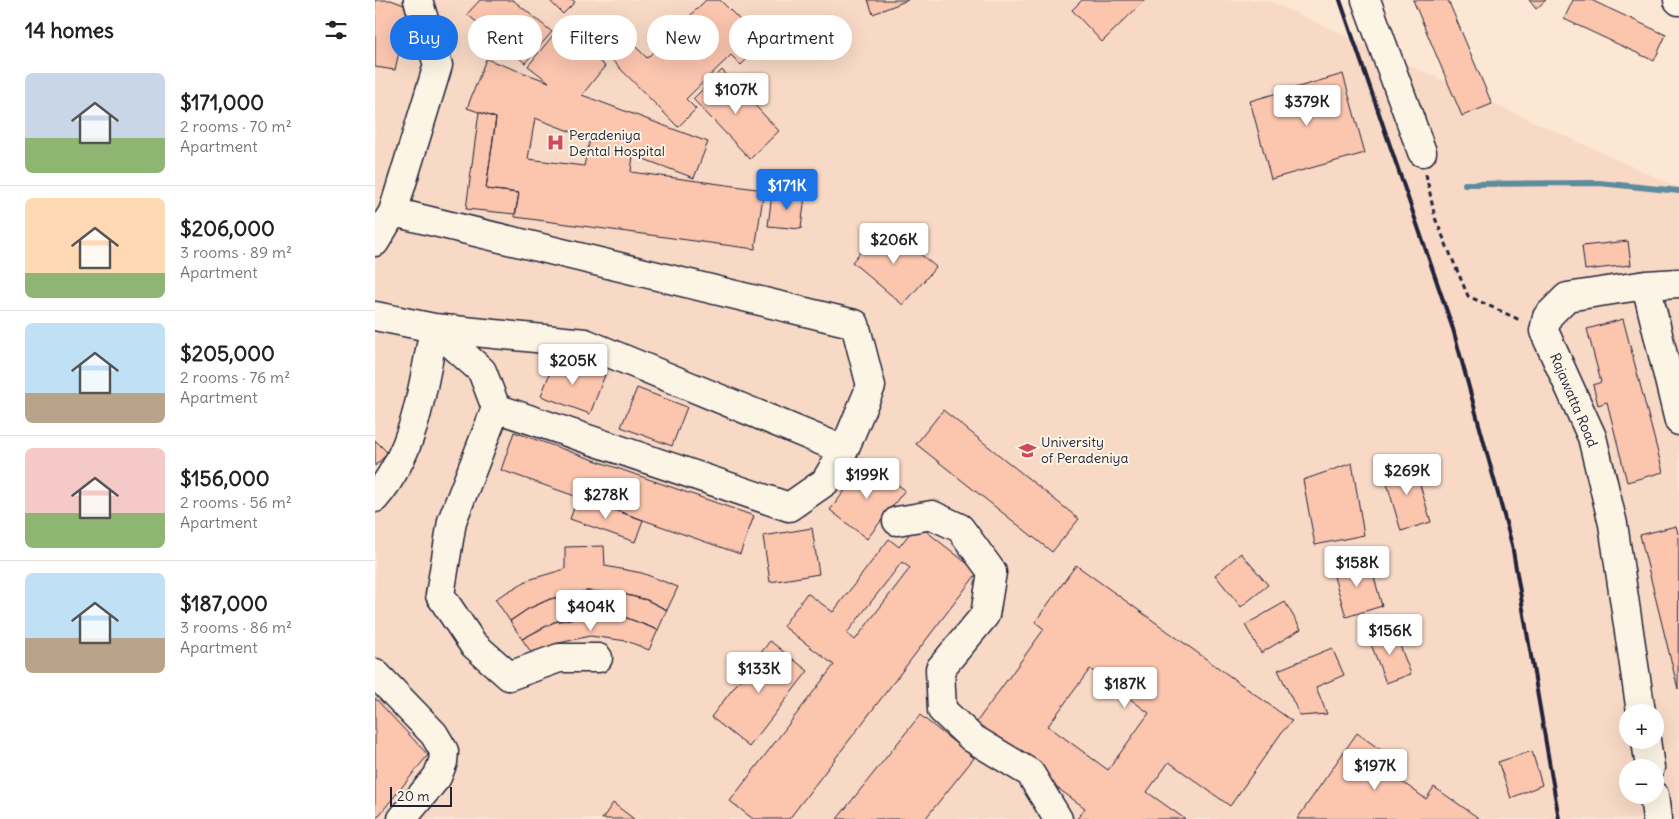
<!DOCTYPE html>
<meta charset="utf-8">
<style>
:root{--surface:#fff;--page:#f6f6f6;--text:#222;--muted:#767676;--line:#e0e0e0;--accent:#1a73e8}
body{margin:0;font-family:Delius,sans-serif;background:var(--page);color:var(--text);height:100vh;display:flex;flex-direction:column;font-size:19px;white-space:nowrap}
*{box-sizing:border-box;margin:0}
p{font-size:16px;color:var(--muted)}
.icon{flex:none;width:28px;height:28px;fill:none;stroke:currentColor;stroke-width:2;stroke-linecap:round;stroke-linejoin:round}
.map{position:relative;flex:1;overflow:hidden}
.drawer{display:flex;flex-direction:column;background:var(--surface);width:375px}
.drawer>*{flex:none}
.banner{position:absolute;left:15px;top:15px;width:475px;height:45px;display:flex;gap:10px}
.fabs{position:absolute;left:1244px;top:704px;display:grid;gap:10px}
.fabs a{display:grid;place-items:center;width:45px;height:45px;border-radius:50%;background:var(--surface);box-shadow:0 5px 20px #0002;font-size:25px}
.scale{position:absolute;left:15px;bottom:12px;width:62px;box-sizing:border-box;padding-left:5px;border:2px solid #22223b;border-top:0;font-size:14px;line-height:18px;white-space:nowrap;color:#22223b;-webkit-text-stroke:4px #fcf5e5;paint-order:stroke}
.price{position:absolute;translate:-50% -42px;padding:0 11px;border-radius:5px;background:#fff;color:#222;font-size:16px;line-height:32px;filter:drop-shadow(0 1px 2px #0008)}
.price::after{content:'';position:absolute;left:50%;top:30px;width:15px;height:11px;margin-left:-8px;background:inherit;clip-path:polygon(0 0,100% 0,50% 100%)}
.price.on{background:var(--accent);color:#fff}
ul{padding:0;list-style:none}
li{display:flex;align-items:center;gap:15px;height:125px;padding:0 25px}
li+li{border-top:1px solid var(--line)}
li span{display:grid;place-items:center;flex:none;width:140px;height:100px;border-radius:8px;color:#555}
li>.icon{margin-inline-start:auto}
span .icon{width:60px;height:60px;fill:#fffc;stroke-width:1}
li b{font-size:21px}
h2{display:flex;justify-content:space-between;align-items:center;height:60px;padding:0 25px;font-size:21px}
.pill{padding:0 18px;border-radius:22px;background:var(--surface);box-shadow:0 5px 20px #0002;font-size:18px;line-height:45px}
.pill.on{background:var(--accent);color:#fff}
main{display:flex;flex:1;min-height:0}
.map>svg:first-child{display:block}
.built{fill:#f8d9c6;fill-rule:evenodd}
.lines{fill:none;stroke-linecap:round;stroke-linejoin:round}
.stream{stroke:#5c8c9d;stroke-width:6}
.building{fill:#fbc5ae;stroke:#22223b;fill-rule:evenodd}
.minor-casing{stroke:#22223b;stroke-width:31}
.path{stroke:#22223b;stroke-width:3;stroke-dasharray:5 4;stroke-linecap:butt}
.minor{stroke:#fcf5e5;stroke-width:28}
.rail{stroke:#22223b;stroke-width:4}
.labels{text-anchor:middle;stroke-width:4;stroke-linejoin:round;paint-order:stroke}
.poi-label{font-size:14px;fill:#22223b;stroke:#fcf5e5;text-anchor:start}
.street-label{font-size:14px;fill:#22223b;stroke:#fcf5e5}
</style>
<main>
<section class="drawer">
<h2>14 homes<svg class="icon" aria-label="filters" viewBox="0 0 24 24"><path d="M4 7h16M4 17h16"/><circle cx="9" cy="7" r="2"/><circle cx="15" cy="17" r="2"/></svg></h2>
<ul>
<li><span style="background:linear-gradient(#c9d6e8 65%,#8fb573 0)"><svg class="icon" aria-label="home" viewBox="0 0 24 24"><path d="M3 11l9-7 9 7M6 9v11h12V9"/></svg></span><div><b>$171,000</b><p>2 rooms · 70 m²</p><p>Apartment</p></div></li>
<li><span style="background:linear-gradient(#ffd9b3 75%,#8fb573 0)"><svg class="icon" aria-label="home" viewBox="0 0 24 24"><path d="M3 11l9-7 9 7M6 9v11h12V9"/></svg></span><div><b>$206,000</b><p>3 rooms · 89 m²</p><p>Apartment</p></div></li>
<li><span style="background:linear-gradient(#bfe0f5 70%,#b9a48a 0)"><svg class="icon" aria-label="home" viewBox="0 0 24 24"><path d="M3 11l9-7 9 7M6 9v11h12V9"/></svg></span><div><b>$205,000</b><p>2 rooms · 76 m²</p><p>Apartment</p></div></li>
<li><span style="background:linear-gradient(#f6c9c9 65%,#8fb573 0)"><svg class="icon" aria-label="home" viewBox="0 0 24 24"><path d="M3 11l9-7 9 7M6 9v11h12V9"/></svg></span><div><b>$156,000</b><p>2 rooms · 56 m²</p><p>Apartment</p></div></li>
<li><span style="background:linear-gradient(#bfe0f5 65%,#b9a48a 0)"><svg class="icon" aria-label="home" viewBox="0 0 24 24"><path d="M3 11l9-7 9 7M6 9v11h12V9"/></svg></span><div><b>$187,000</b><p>3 rooms · 86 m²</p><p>Apartment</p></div></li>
</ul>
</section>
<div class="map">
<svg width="1304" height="819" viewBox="0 0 1304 819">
<rect width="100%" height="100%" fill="#fce7d4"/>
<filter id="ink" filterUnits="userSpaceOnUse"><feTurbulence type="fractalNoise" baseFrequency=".02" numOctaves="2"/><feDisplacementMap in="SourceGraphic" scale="10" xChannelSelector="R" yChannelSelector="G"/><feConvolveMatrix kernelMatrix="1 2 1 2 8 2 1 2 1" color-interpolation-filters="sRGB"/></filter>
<g filter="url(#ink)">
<path class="built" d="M 0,0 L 892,0 L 1304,188 L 1304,819 L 0,819 ZM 1252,712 L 1280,712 L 1280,740 L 1252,740 ZM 1252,768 L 1280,768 L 1280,795 L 1252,795 Z"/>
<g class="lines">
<path class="stream" d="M 1090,184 L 1224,183 L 1304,191"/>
</g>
<path class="building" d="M 0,0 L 16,0 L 34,7 L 20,70 L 0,67 Z
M 105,0 L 138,0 L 177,32 L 150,63 L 92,14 Z
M 174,0 L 198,0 L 200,2 L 188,14 Z
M 331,0 L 345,0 L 388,43 L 366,65 L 356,55 L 311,99 L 321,109 L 303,127 L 217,40 L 236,22 L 272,58 Z
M 493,0 L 533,0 L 498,14 Z
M 707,0 L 770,0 L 727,42 L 697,10 Z
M 1038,0 L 1073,0 L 1117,104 L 1087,116 Z
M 1154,0 L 1171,0 L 1161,9 Z
M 1198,0 L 1216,0 L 1291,35 L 1279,61 L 1189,19 Z
M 183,29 L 230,66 L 207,95 L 333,142 L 319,178 L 258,155 L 256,172 L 389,190 L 380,249 L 140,217 L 144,193 L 111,189 L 121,118 L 92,108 L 111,59 L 174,82 L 153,66 ZM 160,118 L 215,139 L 209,166 L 153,159 Z
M 347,70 L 404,131 L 375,159 L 318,99 Z
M 968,74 L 990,153 L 896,179 L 875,101 Z
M 104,112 L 121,118 L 111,189 L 144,193 L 140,214 L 91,209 Z
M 397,193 L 430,196 L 426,229 L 393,226 Z
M 509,224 L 561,267 L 528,305 L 477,262 Z
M 1253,241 L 1256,265 L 1210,270 L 1207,246 Z
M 1248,319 L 1288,472 L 1252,482 L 1232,402 L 1223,405 L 1218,385 L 1226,382 L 1212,329 Z
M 181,357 L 230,375 L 215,414 L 166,396 Z
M 262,388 L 312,407 L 297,446 L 246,427 Z
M 568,410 L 704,519 L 677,552 L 541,444 Z
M 139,432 L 379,516 L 365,554 L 126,470 Z
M 0,440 L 13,453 L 0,466 Z
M 1038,461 L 1056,522 L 1026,531 L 1008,470 Z
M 492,462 L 530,490 L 492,539 L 455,510 Z
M 977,463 L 989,535 L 940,545 L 928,480 Z
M 203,497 L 268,520 L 260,542 L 195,519 Z
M 542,524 L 603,572 L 414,819 L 378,819 L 355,801 L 459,665 L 408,626 L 432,593 L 458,612 L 514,539 L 524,547 ZM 527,562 L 535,568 L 480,640 L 472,633 Z
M 1301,526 L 1304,537 L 1303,689 L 1265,535 Z
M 437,528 L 444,574 L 395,582 L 388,536 Z
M 229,546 L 230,566 L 267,573 L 303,587 L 292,610 L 272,600 L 248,594 L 212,591 L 175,599 L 153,609 L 135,621 L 120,599 L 153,580 L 190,569 L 190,547 Z
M 866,553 L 893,585 L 866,607 L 840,575 Z
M 994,559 L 1007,606 L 971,617 L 957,570 Z
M 701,565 L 917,721 L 907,732 L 855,806 L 794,762 L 772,792 L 810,819 L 702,819 L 710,808 L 598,727 L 669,629 L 660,622 ZM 715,669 L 774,713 L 733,770 L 673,726 Z
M 212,591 L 248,594 L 272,600 L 292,610 L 283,630 L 252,618 L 215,615 L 179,622 L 147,639 L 135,621 L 153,609 L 175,599 Z
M 910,602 L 926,629 L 886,653 L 870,625 Z
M 215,615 L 252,618 L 283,630 L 274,650 L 252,641 L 215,636 L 180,644 L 158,655 L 147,639 L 179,622 Z
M 1019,630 L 1036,674 L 1011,683 L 994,639 Z
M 395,641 L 433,671 L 374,747 L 336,717 Z
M 957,648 L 969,675 L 941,687 L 952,714 L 925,716 L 903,670 Z
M 0,698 L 53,755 L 1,819 L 0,819 Z
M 545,715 L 599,758 L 550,819 L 462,819 Z
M 982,733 L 1031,768 L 1023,779 L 1051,799 L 1059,787 L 1105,819 L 922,819 Z
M 1157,751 L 1167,785 L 1136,798 L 1123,762 Z
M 238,803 L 259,819 L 227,819 Z"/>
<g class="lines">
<defs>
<path id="minor" d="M 991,0 L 1047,152
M 1303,0 L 1304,1
M 18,212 L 63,65 L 43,0
M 0,242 L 18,212 L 480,324 L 496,386 L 469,450 L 450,482 L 414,507 L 121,408
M 1271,285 L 1304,421
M 0,316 L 59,328 L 210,343 L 469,450
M 0,498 C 41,450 48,387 59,328 L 107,371 L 121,408 L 77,521 L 65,595 L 98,644 L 134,676 L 184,658 L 223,658
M 522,521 L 557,515 L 585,528 L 617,572 L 610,615 L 565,669 L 567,710 L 597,738 L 655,773 L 683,819
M 0,673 L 59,734 L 69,751 L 68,762 L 62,777 L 27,819
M 1266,712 L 1238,524 L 1217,437 L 1169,331 L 1172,317 L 1192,297 L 1271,285 L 1304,283
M 1271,740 L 1275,768
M 1279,795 L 1282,819"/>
</defs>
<use href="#minor" class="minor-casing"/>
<path class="path" d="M 1051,174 L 1060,218 L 1093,296 L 1147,321"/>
<use href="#minor" class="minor"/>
<path class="rail" d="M 965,0 L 1078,329 L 1137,545 L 1184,819"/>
</g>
</g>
<defs>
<symbol id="hospital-bare" viewBox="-9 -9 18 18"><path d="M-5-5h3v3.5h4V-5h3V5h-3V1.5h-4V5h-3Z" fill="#d1495b" stroke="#fcf5e5" stroke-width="2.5" paint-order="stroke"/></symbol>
<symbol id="university-bare" viewBox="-9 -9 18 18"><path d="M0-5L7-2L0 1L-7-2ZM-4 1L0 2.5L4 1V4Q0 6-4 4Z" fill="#d1495b" stroke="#fcf5e5" stroke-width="2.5" paint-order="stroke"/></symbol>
</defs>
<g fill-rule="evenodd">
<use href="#hospital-bare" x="168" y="130" width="25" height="25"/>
<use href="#university-bare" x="640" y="438" width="25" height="25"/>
</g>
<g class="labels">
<g class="poi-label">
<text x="194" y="140">Peradeniya<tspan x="194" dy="16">Dental Hospital</tspan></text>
<text x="666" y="447">University<tspan x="666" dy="16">of Peradeniya</tspan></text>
</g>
<g class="street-label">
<text transform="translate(1199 400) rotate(67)" y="5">Rajawatta Road</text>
</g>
</g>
</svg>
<div class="fabs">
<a>+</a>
<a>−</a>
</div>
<div class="scale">20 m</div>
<b class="price" style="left:361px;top:115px">$107K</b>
<b class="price" style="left:932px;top:127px">$379K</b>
<b class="price on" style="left:412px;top:211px">$171K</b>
<b class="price" style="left:519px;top:265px">$206K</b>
<b class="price" style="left:198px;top:386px">$205K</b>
<b class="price" style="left:1032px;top:496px">$269K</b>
<b class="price" style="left:492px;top:500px">$199K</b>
<b class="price" style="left:231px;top:520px">$278K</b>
<b class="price" style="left:982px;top:588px">$158K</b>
<b class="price" style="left:216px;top:632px">$404K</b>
<b class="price" style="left:1015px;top:656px">$156K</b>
<b class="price" style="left:384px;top:694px">$133K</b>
<b class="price" style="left:750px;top:709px">$187K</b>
<b class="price" style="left:1000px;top:791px">$197K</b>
<div class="banner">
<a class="pill on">Buy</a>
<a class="pill">Rent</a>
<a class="pill">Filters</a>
<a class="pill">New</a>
<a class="pill">Apartment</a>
</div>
</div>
</main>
